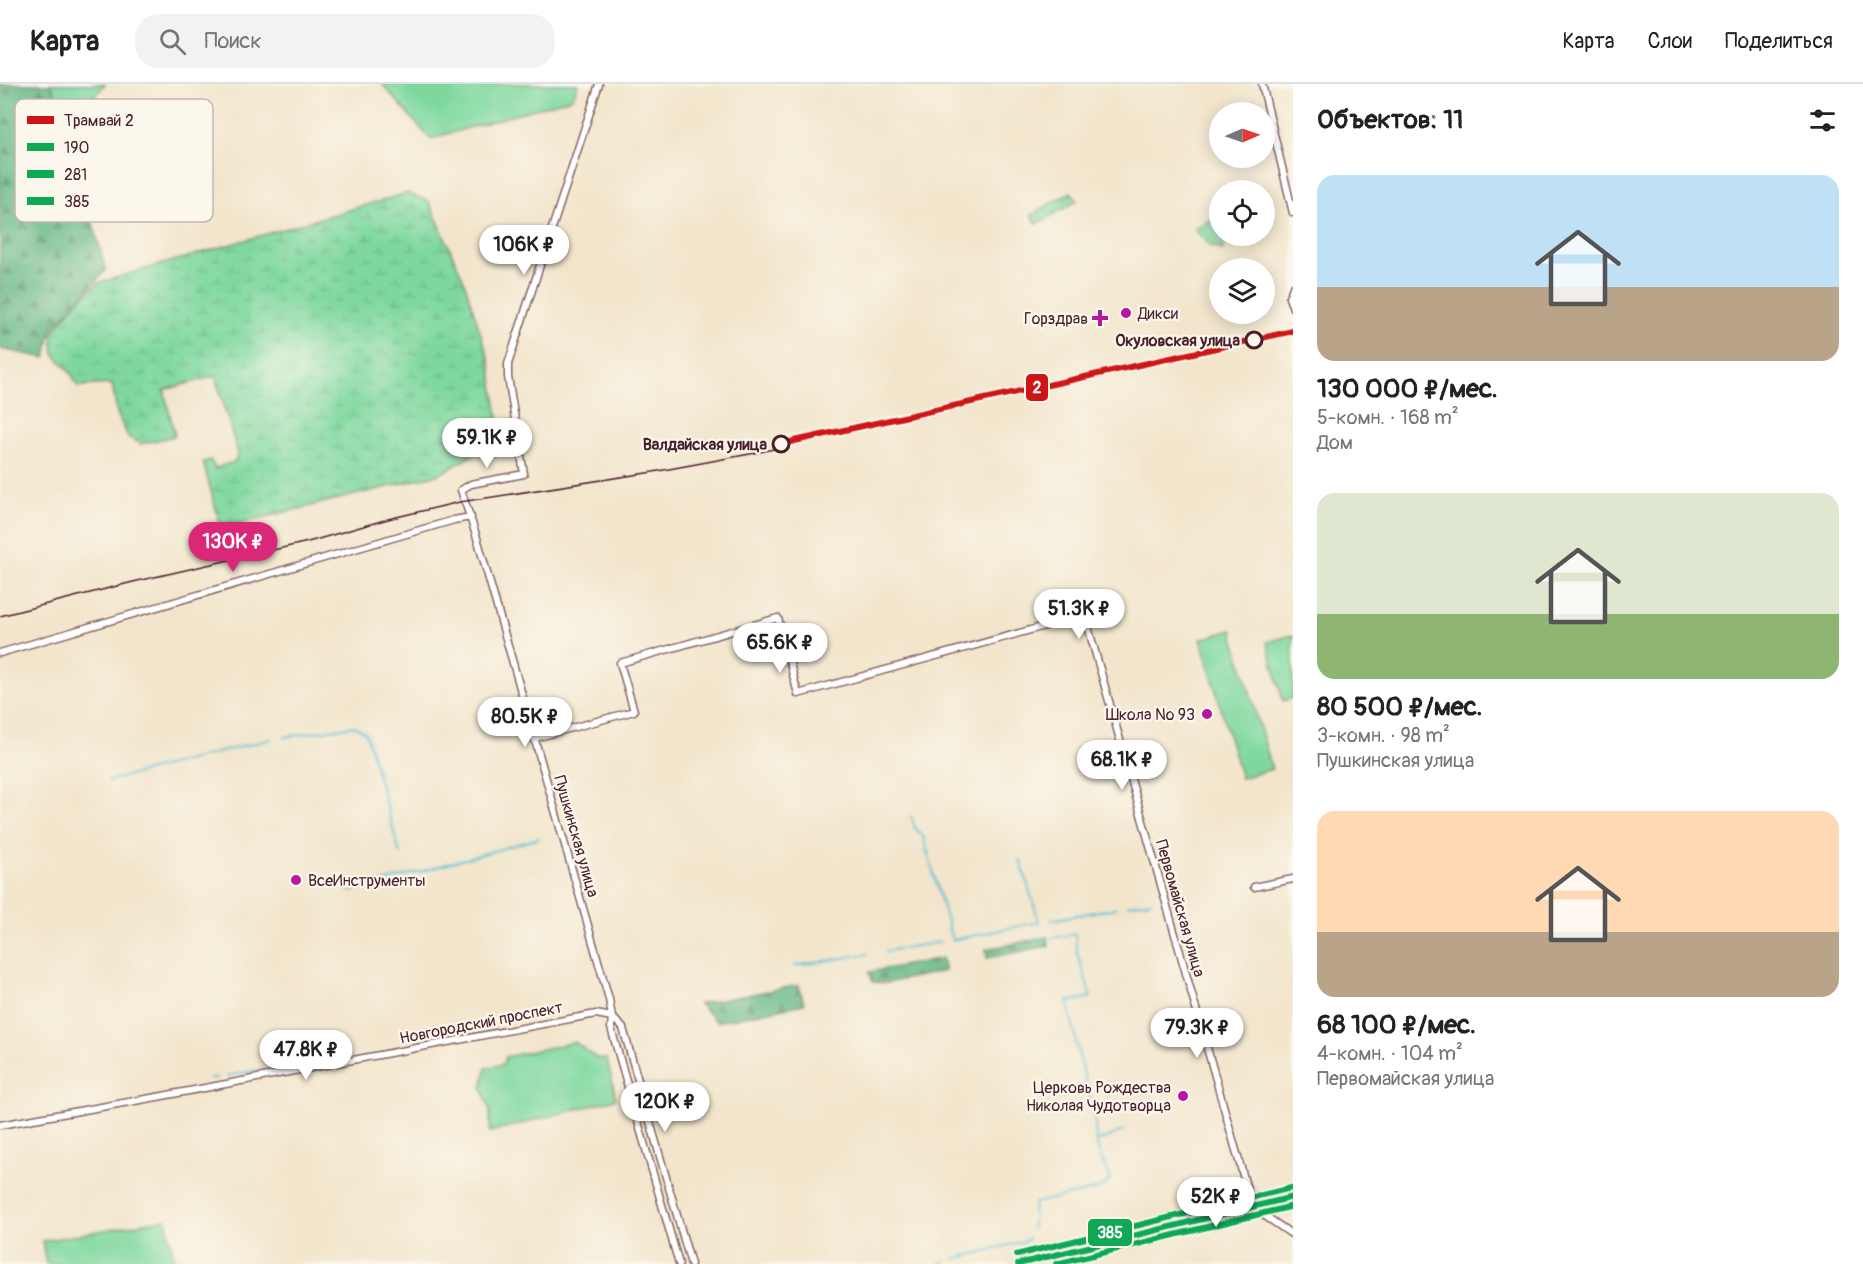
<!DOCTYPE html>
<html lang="ru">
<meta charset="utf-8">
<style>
:root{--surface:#fff;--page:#f2f2f2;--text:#222;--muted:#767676;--line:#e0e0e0;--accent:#db2777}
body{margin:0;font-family:Pangolin,sans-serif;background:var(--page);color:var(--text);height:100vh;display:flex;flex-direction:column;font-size:22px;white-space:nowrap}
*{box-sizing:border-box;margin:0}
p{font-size:20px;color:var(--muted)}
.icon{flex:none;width:33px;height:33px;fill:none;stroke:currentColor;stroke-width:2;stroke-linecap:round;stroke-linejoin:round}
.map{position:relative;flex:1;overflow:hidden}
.drawer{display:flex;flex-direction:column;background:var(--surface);width:570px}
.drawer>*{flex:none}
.needle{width:39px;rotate:88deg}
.buttons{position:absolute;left:1209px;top:18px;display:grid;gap:12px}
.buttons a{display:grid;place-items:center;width:66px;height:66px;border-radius:50%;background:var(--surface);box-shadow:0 3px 15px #0003;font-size:30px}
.price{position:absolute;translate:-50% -51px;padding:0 14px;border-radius:21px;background:#fff;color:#222;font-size:20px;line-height:39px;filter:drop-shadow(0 2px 3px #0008)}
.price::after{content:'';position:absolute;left:50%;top:36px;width:18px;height:14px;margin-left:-9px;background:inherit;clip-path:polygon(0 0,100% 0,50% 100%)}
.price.active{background:var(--accent);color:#fff}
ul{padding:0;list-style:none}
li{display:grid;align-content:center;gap:12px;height:318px;padding:0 24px}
li span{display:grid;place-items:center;height:186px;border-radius:18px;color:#555}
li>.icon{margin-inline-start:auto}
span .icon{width:108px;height:108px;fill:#fffc;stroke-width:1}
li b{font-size:26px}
h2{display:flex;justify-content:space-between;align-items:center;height:72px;padding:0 24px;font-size:26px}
header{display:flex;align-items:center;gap:36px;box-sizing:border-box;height:84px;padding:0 30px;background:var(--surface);border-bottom:2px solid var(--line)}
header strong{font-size:28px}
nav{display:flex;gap:33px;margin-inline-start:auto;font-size:21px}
.search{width:420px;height:54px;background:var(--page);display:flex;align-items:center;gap:15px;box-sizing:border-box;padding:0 21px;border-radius:24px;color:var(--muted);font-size:22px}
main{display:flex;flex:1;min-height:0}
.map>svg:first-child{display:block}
.green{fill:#7ed89e;stroke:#647c64;stroke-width:1.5}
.forest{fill:url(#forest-firs);stroke:#586c58;stroke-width:1.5}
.wetland{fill:url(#wetland-marsh);stroke:#647c64;stroke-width:1.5}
.park{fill:url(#park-dots);stroke:#647c64;stroke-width:1.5}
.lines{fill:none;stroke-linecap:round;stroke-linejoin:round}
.stream{stroke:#59bdd7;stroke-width:2}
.street-casing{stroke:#856463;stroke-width:9}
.street{stroke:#fff;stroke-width:6}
.tram{stroke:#4a1f2b;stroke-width:1.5}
.bus-1-casing{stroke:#fbf7ec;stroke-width:10}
.bus-2-casing{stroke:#fbf7ec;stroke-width:10}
.bus-3-casing{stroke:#fbf7ec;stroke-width:10}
.bus-1{stroke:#10a855;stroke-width:6}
.bus-2{stroke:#10a855;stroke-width:6}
.bus-3{stroke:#10a855;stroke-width:6}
.tram-1-casing{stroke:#fbf7ec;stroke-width:10}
.tram-1{stroke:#ce1417;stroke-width:6}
.poi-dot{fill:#b5179e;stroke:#fbf7ec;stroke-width:2}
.stop-dot{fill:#fbf7ec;stroke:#4a1f2b;stroke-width:3}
.labels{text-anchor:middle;stroke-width:4.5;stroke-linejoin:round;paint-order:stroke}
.poi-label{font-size:16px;fill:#4a1f2b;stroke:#fbf7ec;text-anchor:end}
.stop-label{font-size:16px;font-weight:bold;fill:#4a1f2b;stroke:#fbf7ec;text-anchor:end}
.street-label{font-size:16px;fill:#4a1f2b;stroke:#fbf7ec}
.key{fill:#fbf7ec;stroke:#c6b6b2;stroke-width:1.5}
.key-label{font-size:16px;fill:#4a1f2b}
.line-badge{stroke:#fbf7ec;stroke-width:2}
.badge-label{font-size:16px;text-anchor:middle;font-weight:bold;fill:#fff}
</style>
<header>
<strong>Карта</strong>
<div class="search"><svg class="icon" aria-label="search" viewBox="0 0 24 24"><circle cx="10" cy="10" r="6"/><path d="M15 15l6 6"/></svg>Поиск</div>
<nav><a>Карта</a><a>Слои</a><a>Поделиться</a></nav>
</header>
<main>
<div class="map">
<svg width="1293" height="1180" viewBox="0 0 1293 1180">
<defs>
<pattern id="forest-firs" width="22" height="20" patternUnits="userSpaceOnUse" patternTransform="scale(1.5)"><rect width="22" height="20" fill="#66b885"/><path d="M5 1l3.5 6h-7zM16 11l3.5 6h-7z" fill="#56956d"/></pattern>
<pattern id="wetland-marsh" width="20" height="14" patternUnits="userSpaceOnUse" patternTransform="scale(1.5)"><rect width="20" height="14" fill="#7ed89e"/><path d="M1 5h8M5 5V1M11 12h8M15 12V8" fill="none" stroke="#6eb988"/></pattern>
<pattern id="park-dots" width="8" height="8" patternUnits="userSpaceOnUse" patternTransform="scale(1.5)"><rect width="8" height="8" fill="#7ed89e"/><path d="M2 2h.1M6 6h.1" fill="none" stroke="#6eb988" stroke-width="1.8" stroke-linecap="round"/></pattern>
</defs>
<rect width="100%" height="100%" fill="#fbf7ec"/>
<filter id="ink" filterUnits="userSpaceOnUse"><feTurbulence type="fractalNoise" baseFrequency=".0167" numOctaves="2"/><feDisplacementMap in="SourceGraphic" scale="12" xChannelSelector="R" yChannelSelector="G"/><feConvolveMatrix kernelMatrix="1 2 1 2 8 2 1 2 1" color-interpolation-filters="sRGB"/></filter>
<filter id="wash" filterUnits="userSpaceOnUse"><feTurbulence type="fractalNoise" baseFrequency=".008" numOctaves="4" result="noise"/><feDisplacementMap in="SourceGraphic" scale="24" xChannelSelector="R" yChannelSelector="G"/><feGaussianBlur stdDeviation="1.35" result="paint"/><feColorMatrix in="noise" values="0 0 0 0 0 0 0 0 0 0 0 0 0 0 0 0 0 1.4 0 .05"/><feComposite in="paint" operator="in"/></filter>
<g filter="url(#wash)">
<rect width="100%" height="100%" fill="#f2e5cb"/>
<path class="green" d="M 51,0 L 105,0 L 67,45 Z
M 382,0 L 578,0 L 573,14 L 430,55 Z
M 1232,546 L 1272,685 L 1241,694 L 1201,555 Z
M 1293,551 L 1293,614 L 1283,617 L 1267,558 Z
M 575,958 L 598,975 L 607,975 L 616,1015 L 490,1048 L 490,1026 L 482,1004 L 486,984 L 503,980 L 506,973 Z
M 166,1135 L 175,1180 L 46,1180 L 42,1157 Z"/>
<path class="forest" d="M 0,0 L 51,0 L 67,45 L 106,186 L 51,246 L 46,274 L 0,265 Z
M 1047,853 L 1049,862 L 987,874 L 986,865 Z
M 942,874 L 945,887 L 887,899 L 873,898 L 869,888 Z
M 799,901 L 804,920 L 717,938 L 699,920 Z"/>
<path class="wetland" d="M 407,109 L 429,117 L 464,197 L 490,279 L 501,355 L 440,390 L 221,444 L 203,378 L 210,376 L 215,384 L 234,378 L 238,370 L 215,292 L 164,306 L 175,352 L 141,360 L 128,353 L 117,329 L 112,300 L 78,302 L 70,288 L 54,270 L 52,249 L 72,224 L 98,199 Z"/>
<path class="park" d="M 1071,108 L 1077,117 L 1037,140 L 1031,131 Z
M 1214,134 L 1218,136 L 1220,152 L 1222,152 L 1224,163 L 1222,166 L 1210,162 L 1195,146 L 1195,144 Z"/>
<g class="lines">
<path class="stream" d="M 284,653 L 355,642 L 366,649 L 400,770
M 108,697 L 271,655
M 911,732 L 915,744 L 923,752 L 952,856 L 1039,838 L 1020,775
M 349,808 L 539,754
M 1128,821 L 1151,817
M 1051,836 L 1116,824
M 1036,857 L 1048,854
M 886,867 L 940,858
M 794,882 L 868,870
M 275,983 L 291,980
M 227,992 L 264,985
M 210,995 L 216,994
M 1096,1058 L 1125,1046
M 1032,1145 L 1034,1119 L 1099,1105 L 1111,1095 C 1105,1083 1098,1069 1096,1056 C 1095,1048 1096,1040 1094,1033 C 1085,994 1075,957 1068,918 L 1091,913 L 1077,868 L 1075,850 L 1052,854
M 955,1175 L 1028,1156 L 1029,1154
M 941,1180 L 945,1177"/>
</g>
</g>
<g filter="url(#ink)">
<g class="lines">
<defs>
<path id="street" d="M 599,0 L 508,280 L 508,293 L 524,390 L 471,400 L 461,406 L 478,457 L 609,915 L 612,933 L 611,944 L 679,1180
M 1262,0 L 1293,129
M 1293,203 L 1289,214 L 1293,224
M 1081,518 L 1252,1123 L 1293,1151
M 0,569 L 454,436 L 471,433
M 535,654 L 634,627 L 620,579 L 778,534 L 798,610 L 1085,531
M 1254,803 L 1293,795
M 612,933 L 623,944 L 691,1180
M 0,1041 L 157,1013 L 596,930 L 612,933
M 1018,1180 L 1293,1113"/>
</defs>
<use href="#street" class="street-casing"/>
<use href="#street" class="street"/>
<path class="tram" d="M 0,532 L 133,498 L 308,458 L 388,435 L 460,418 L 653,388 L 750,370 L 848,349"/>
<defs>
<path id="bus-1" d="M 1018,1180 L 1293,1113"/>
<path id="bus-2" d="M 1056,1180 L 1293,1122"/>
<path id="bus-3" d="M 1016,1171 L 1291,1104"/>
</defs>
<use href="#bus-1" class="bus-1-casing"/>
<use href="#bus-2" class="bus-2-casing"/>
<use href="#bus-3" class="bus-3-casing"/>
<use href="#bus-1" class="bus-1"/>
<use href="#bus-2" class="bus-2"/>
<use href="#bus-3" class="bus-3"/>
<defs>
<path id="tram-1" d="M 781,360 L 1293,247"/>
</defs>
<use href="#tram-1" class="tram-1-casing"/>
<use href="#tram-1" class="tram-1"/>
</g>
</g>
<g class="poi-dot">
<circle cx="1126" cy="229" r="6"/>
<path d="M1097 225h6v6h6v6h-6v6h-6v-6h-6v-6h6z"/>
<circle cx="1207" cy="630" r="6"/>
<circle cx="296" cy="796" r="6"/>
<circle cx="1183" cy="1012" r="6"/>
</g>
<g class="stop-dot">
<circle cx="1254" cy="256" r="8"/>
<circle cx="781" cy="360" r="8"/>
</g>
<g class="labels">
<g class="poi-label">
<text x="1138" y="235" text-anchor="start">Дикси</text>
<text x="1088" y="240">Горздрав</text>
<text x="1195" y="636">Школа № 93</text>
<text x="308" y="802" text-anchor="start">ВсеИнструменты</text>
<text x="1171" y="1009">Церковь Рождества<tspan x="1171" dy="18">Николая Чудотворца</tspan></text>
</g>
<g class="stop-label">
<text x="1240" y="262">Окуловская улица</text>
<text x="767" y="366">Валдайская улица</text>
</g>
<g class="street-label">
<text transform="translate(577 752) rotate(74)" y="6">Пушкинская улица</text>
<text transform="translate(1181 824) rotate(74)" y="6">Первомайская улица</text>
<text transform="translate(481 938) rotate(-11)" y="6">Новгородский проспект</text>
</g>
</g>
<rect x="15" y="15" width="198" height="123" rx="9" class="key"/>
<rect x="27" y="32" width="27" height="8" fill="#ce1417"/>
<rect x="27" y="59" width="27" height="8" fill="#10a855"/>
<rect x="27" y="86" width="27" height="8" fill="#10a855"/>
<rect x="27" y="113" width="27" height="8" fill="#10a855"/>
<g class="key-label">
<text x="64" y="42">Трамвай 2</text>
<text x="64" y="69">190</text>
<text x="64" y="96">281</text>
<text x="64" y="123">385</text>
</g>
<g class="line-badge">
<rect x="1025" y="289" width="24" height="29" rx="6" fill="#ce1417"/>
<rect x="1087" y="1134" width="46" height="29" rx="6" fill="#10a855"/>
</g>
<g class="badge-label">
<text x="1037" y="309">2</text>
<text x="1110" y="1154">385</text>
</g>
</svg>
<div class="buttons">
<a><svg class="needle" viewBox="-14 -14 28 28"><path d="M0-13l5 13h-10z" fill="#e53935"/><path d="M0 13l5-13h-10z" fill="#767676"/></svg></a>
<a><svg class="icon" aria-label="locate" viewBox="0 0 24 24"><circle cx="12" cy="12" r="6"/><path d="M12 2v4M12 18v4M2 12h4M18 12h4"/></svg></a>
<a><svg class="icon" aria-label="layers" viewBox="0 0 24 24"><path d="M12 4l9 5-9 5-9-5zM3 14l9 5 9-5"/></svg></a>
</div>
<b class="price" style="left:524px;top:192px">106K ₽</b>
<b class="price" style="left:487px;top:385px">59.1K ₽</b>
<b class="price active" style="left:233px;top:489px">130K ₽</b>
<b class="price" style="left:1079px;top:556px">51.3K ₽</b>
<b class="price" style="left:780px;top:590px">65.6K ₽</b>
<b class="price" style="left:525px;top:664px">80.5K ₽</b>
<b class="price" style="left:1122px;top:707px">68.1K ₽</b>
<b class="price" style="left:1197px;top:975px">79.3K ₽</b>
<b class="price" style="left:306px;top:997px">47.8K ₽</b>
<b class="price" style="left:665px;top:1049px">120K ₽</b>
<b class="price" style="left:1216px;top:1144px">52K ₽</b>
</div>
<section class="drawer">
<h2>Объектов: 11<svg class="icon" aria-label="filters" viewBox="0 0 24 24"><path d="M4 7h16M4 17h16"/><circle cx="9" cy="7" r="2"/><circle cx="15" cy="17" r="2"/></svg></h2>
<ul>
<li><span style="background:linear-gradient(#bfe0f5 60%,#b9a48a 0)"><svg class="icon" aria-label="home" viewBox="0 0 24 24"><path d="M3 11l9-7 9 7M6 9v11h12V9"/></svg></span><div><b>130 000 ₽/мес.</b><p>5-комн. · 168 m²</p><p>Дом</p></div></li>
<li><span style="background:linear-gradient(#dfe7d0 65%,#8fb573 0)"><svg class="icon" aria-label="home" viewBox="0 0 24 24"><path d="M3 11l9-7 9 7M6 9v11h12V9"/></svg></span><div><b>80 500 ₽/мес.</b><p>3-комн. · 98 m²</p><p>Пушкинская улица</p></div></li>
<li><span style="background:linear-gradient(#ffd9b3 65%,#b9a48a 0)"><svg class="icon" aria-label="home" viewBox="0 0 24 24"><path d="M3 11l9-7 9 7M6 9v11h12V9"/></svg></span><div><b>68 100 ₽/мес.</b><p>4-комн. · 104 m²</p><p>Первомайская улица</p></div></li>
</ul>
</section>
</main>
